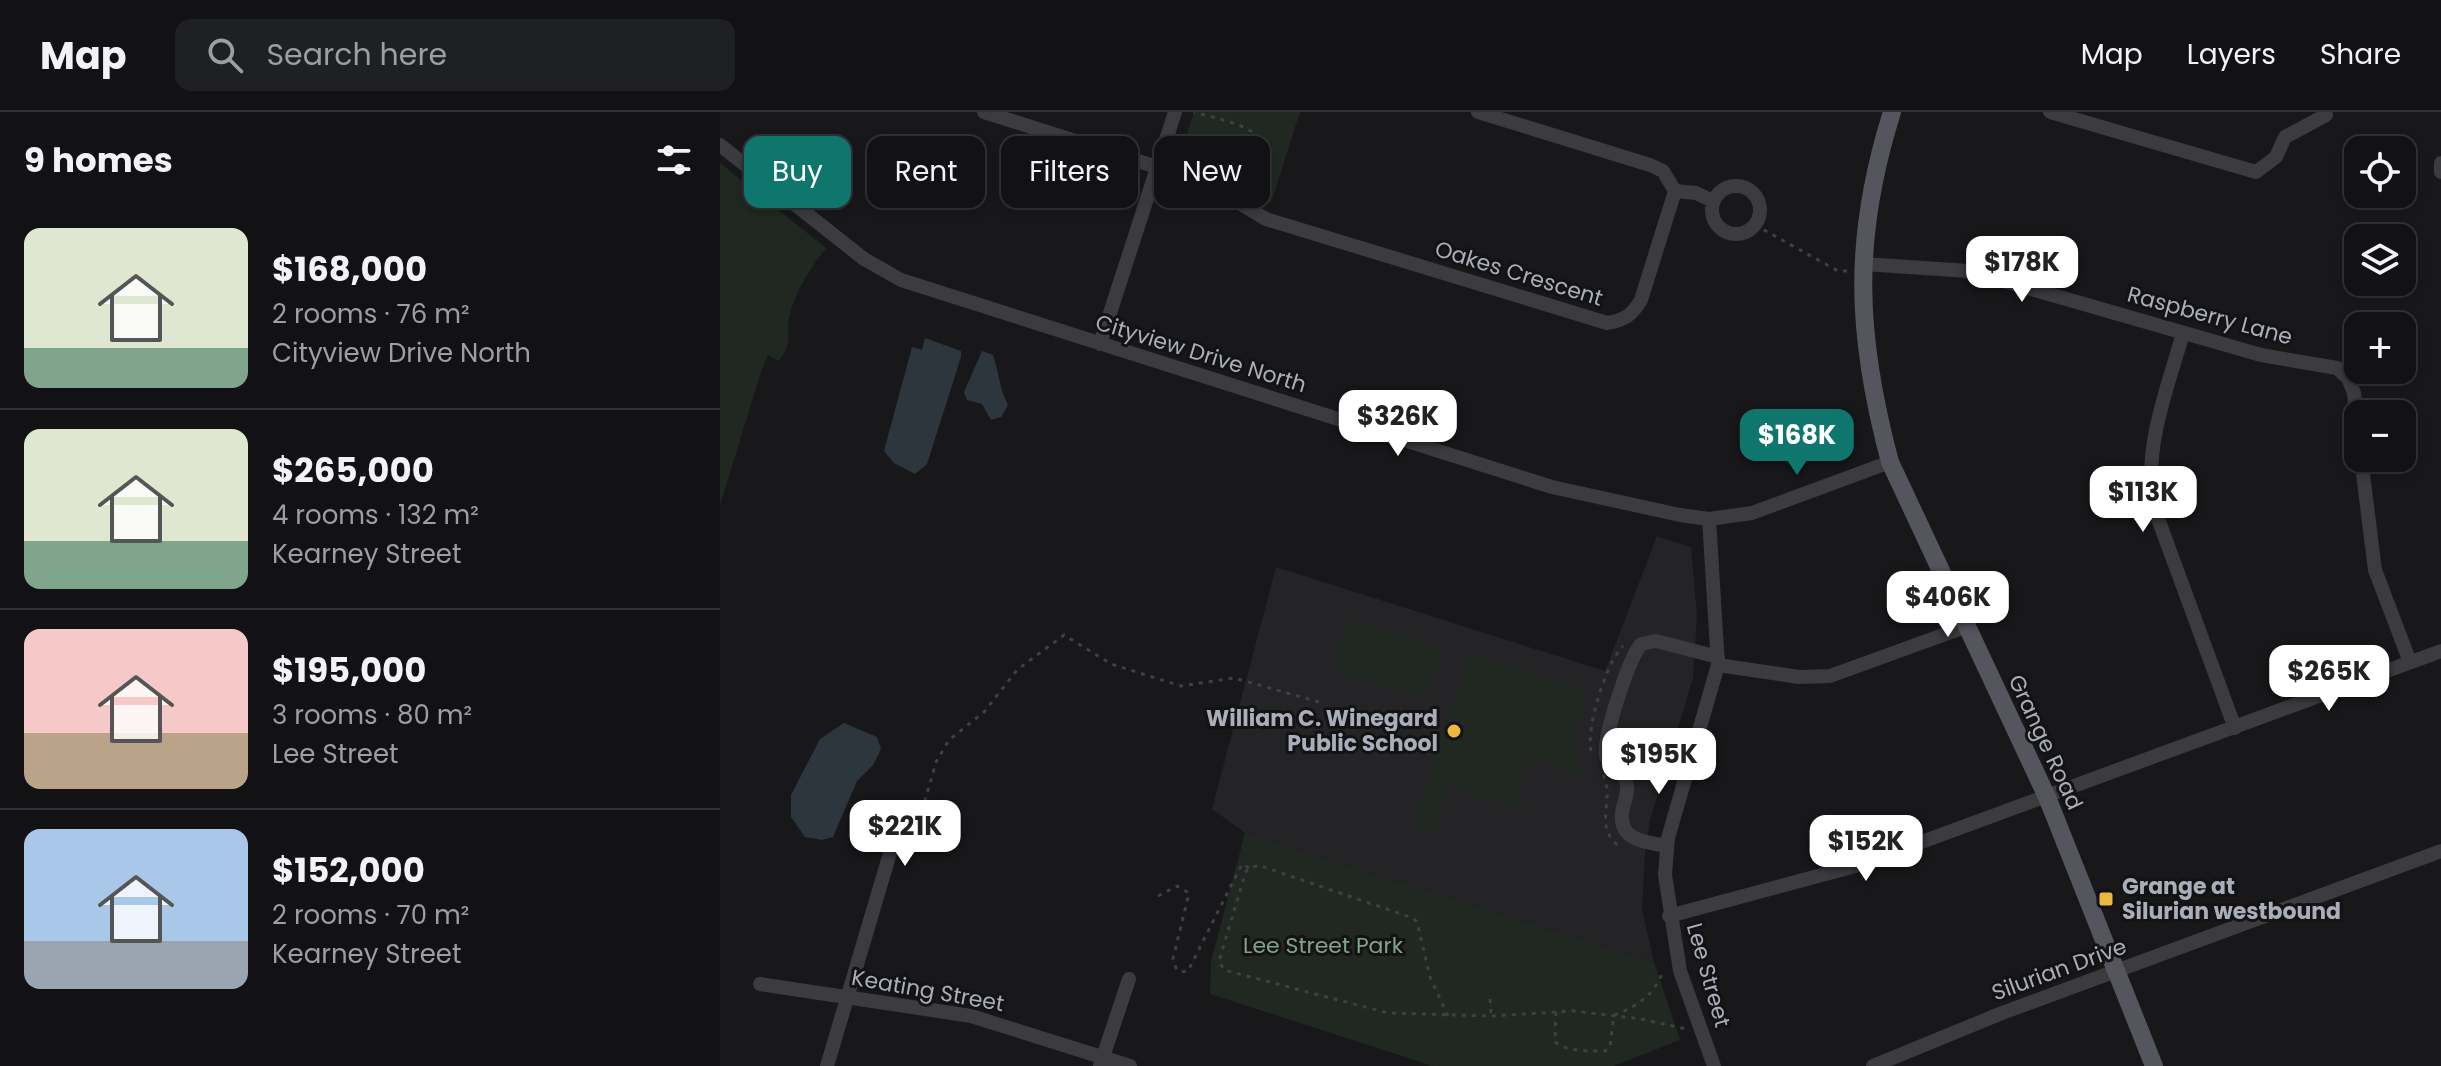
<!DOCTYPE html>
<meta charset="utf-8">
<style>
:root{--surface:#121214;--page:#1f2022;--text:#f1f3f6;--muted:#9c9ea0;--line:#313234;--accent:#0f766e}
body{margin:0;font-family:Poppins,sans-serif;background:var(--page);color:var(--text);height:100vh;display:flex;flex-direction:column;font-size:30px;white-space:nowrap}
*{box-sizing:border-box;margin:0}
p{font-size:26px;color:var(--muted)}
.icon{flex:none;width:44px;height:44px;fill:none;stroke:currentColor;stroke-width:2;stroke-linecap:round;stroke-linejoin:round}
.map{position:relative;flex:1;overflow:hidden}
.drawer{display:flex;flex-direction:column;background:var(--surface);width:720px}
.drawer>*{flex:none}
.hud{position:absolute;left:24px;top:24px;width:760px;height:72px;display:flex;gap:16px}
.fabs{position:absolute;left:1624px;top:24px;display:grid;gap:16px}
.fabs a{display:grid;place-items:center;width:72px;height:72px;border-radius:16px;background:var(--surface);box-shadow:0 4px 12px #0003,0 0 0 2px var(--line);font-size:40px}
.price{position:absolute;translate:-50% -68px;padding:0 18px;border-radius:16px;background:#fff;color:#222;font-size:26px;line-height:52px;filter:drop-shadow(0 2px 4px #0008)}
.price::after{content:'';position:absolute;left:50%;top:48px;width:24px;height:18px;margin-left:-12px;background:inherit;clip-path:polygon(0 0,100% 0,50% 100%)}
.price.on{background:var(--accent);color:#fff}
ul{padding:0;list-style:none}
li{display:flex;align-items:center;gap:24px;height:200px;padding:0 24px}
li+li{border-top:2px solid var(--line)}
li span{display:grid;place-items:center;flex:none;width:224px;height:160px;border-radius:16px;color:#555}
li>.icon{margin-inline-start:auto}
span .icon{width:96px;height:96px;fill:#fffc;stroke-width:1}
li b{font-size:34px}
h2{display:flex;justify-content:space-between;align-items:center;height:96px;padding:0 24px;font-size:34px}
.chip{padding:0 28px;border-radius:16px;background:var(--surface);box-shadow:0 4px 12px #0003,0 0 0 2px var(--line);font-size:28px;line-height:72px}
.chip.on{background:var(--accent);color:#fff}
header{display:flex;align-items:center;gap:48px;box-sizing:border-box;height:112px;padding:0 40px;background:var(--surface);border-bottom:2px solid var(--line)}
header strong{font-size:38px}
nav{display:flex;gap:44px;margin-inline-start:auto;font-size:28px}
.search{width:560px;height:72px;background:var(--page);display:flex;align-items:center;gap:20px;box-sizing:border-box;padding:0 28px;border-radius:16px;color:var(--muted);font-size:30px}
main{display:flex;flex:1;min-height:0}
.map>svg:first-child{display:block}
.built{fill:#242427}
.green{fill:#202821}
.water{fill:#2e363d}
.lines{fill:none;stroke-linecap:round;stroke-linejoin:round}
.path{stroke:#3f4045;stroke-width:3;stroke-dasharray:4 6;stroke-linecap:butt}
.minor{stroke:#3b3b40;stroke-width:14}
.major{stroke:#55565d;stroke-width:18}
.poi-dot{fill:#ebb93f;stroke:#131315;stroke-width:3}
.labels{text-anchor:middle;stroke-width:6;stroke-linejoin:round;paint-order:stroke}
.street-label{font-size:22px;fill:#aaaeb9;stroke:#131315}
.poi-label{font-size:22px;font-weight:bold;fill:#aaaeb9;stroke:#131315;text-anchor:end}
.park-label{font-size:22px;fill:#82a386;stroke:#131315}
</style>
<header>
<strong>Map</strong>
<div class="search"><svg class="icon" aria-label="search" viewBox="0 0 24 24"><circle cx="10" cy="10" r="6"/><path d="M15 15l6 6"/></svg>Search here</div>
<nav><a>Map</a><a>Layers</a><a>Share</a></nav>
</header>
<main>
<section class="drawer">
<h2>9 homes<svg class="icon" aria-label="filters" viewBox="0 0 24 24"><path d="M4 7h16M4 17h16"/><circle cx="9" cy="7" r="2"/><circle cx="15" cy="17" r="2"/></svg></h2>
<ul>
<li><span style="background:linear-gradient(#dfe7d0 75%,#7fa58c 0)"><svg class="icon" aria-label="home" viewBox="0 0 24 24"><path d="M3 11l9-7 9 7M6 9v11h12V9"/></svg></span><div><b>$168,000</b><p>2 rooms · 76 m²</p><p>Cityview Drive North</p></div></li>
<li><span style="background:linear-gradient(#dfe7d0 70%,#7fa58c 0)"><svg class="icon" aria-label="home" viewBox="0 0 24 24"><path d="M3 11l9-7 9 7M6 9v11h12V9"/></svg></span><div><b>$265,000</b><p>4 rooms · 132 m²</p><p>Kearney Street</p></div></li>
<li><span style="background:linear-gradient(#f6c9c9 65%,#b9a48a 0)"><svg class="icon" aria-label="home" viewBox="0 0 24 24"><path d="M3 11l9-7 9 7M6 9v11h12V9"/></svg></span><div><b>$195,000</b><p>3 rooms · 80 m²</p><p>Lee Street</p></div></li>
<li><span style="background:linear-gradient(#a9c7e8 70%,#9aa5b1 0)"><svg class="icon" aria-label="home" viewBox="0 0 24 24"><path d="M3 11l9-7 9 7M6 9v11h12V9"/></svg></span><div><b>$152,000</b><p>2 rooms · 70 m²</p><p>Kearney Street</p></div></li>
</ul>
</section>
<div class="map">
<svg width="1721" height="954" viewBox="0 0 1721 954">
<rect width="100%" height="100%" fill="#18181a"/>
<path class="built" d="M 937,424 L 971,435 L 977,503 L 973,566 L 930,708 L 925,742 L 922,797 L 934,850 L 525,721 L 492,697 L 556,455 L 885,559 Z"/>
<path class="green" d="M 474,0 L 580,0 L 551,91 L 493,56 L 460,43 Z
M 0,51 L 106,136 C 90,157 77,176 70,202 C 64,224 75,226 59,249 L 48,243 L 41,260 L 0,393 Z
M 629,506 L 723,535 L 706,588 L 612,558 Z
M 750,541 L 865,577 L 864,585 L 868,588 L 861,607 L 850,613 L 859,650 L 867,666 L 810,648 L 794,688 L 805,692 L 802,699 L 729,675 L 714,720 L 694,714 Z
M 525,721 L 934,850 L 960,928 L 894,954 L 713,954 L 490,882 L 491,849 Z"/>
<path class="water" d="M 205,226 L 241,239 L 241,245 L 207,352 L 195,362 L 174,351 L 164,339 L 192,235 L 202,238 Z
M 262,239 L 273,243 C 279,260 279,276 288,293 L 281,305 L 271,308 L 262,292 L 247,288 L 244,280 Z
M 124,611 L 157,625 L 161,637 L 153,653 L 137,669 L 113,725 L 102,728 L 85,725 L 71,705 L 71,683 L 100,627 Z"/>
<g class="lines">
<path class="path" d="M 459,42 L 529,54 L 539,50 L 546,42 C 547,14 496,7 474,0
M 1035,113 L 1118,159 L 1127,159
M 871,639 C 866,615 886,551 903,534
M 883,663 C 896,688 871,717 902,736
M 202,699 L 216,650 L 229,628 L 264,600 L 297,558 L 344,523 L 391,552 L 461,574 L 514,566 L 599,590
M 438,784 L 457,774 L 469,781 L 453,847 L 456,856 L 461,860 L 468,859 L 522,752 L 529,756
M 770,887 L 771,904
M 836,900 L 835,930 C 848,940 869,939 885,939 L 890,935 L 894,903
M 894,903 C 917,895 935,882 943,859
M 728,904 L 710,865 L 697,810 L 693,806 L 538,753 L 526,759 L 499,849 L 504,858 L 668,901 L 771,904 L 853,899 L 921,907 L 966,917"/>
<path class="minor" d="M 264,0 L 484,70 L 546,107 L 887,211 C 905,208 912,203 921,188 L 955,79 L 943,59 L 930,53 L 758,0
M 1330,0 L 1536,60 L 1556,45 L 1565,25 L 1606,3
M 0,33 L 144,147 L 181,168 L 832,375 L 960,403 L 989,407 L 1032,401 L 1170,350
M 1721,51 L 1721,60
M992 98a24 24 0 1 1 48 0a24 24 0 1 1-48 0Z
M 955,79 L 976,81 L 993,89
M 1143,152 L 1249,159 L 1541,243 L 1617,256 L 1628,266 L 1634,281 L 1638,320
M 1463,221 C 1447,278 1424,333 1433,393 L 1515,616
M 380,232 L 455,0
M 1641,346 L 1655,458 L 1690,550
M 989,407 L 998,553 L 948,726 L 945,763 L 960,859 L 994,954
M 998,553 L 1079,565 L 1110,564 L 1245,515
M 947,734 C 926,730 899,729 902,701 C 903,692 908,683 907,675 C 907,660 893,656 886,645 C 882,627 909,546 921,532 L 936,529 L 998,545
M 949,804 L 1139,753 L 1721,539
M 40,872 L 251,904 L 410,954
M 107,954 L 173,731 L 186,713 L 212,711
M 380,954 L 409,867
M 1153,954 L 1282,901 L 1721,739"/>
<path class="major" d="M 1172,0 C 1132,127 1136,223 1170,350 L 1327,685 L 1434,954"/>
</g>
<g class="poi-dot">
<circle cx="734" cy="619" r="8"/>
<rect x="1378" y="779" width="16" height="16" rx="4"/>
</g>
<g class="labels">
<g class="street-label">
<text transform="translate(799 161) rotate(17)" y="8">Oakes Crescent</text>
<text transform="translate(1490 203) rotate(15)" y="8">Raspberry Lane</text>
<text transform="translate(481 241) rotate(17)" y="8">Cityview Drive North</text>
<text transform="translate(1326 630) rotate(65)" y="8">Grange Road</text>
<text transform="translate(1339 857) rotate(-20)" y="8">Silurian Drive</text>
<text transform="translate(989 863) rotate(74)" y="8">Lee Street</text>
<text transform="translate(208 878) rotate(10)" y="8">Keating Street</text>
</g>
<g class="poi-label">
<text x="718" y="614">William C. Winegard<tspan x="718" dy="25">Public School</tspan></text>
<text x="1402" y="782" text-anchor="start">Grange at<tspan x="1402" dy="25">Silurian westbound</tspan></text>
</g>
<g class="park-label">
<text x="603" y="841">Lee Street Park</text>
</g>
</g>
</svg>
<div class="fabs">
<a><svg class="icon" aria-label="locate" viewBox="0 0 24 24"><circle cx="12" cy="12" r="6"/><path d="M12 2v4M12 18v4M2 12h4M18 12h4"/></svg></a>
<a><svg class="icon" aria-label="layers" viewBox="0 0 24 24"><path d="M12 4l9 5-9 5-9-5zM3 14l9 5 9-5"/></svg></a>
<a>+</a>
<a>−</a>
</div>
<b class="price" style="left:1302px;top:192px">$178K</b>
<b class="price" style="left:678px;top:346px">$326K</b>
<b class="price on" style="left:1077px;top:365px">$168K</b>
<b class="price" style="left:1423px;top:422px">$113K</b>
<b class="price" style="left:1228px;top:527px">$406K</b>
<b class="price" style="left:1609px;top:601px">$265K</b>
<b class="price" style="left:939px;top:684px">$195K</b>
<b class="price" style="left:185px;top:756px">$221K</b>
<b class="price" style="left:1146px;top:771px">$152K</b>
<div class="hud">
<a class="chip on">Buy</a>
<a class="chip">Rent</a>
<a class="chip">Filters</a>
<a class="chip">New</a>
</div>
</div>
</main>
